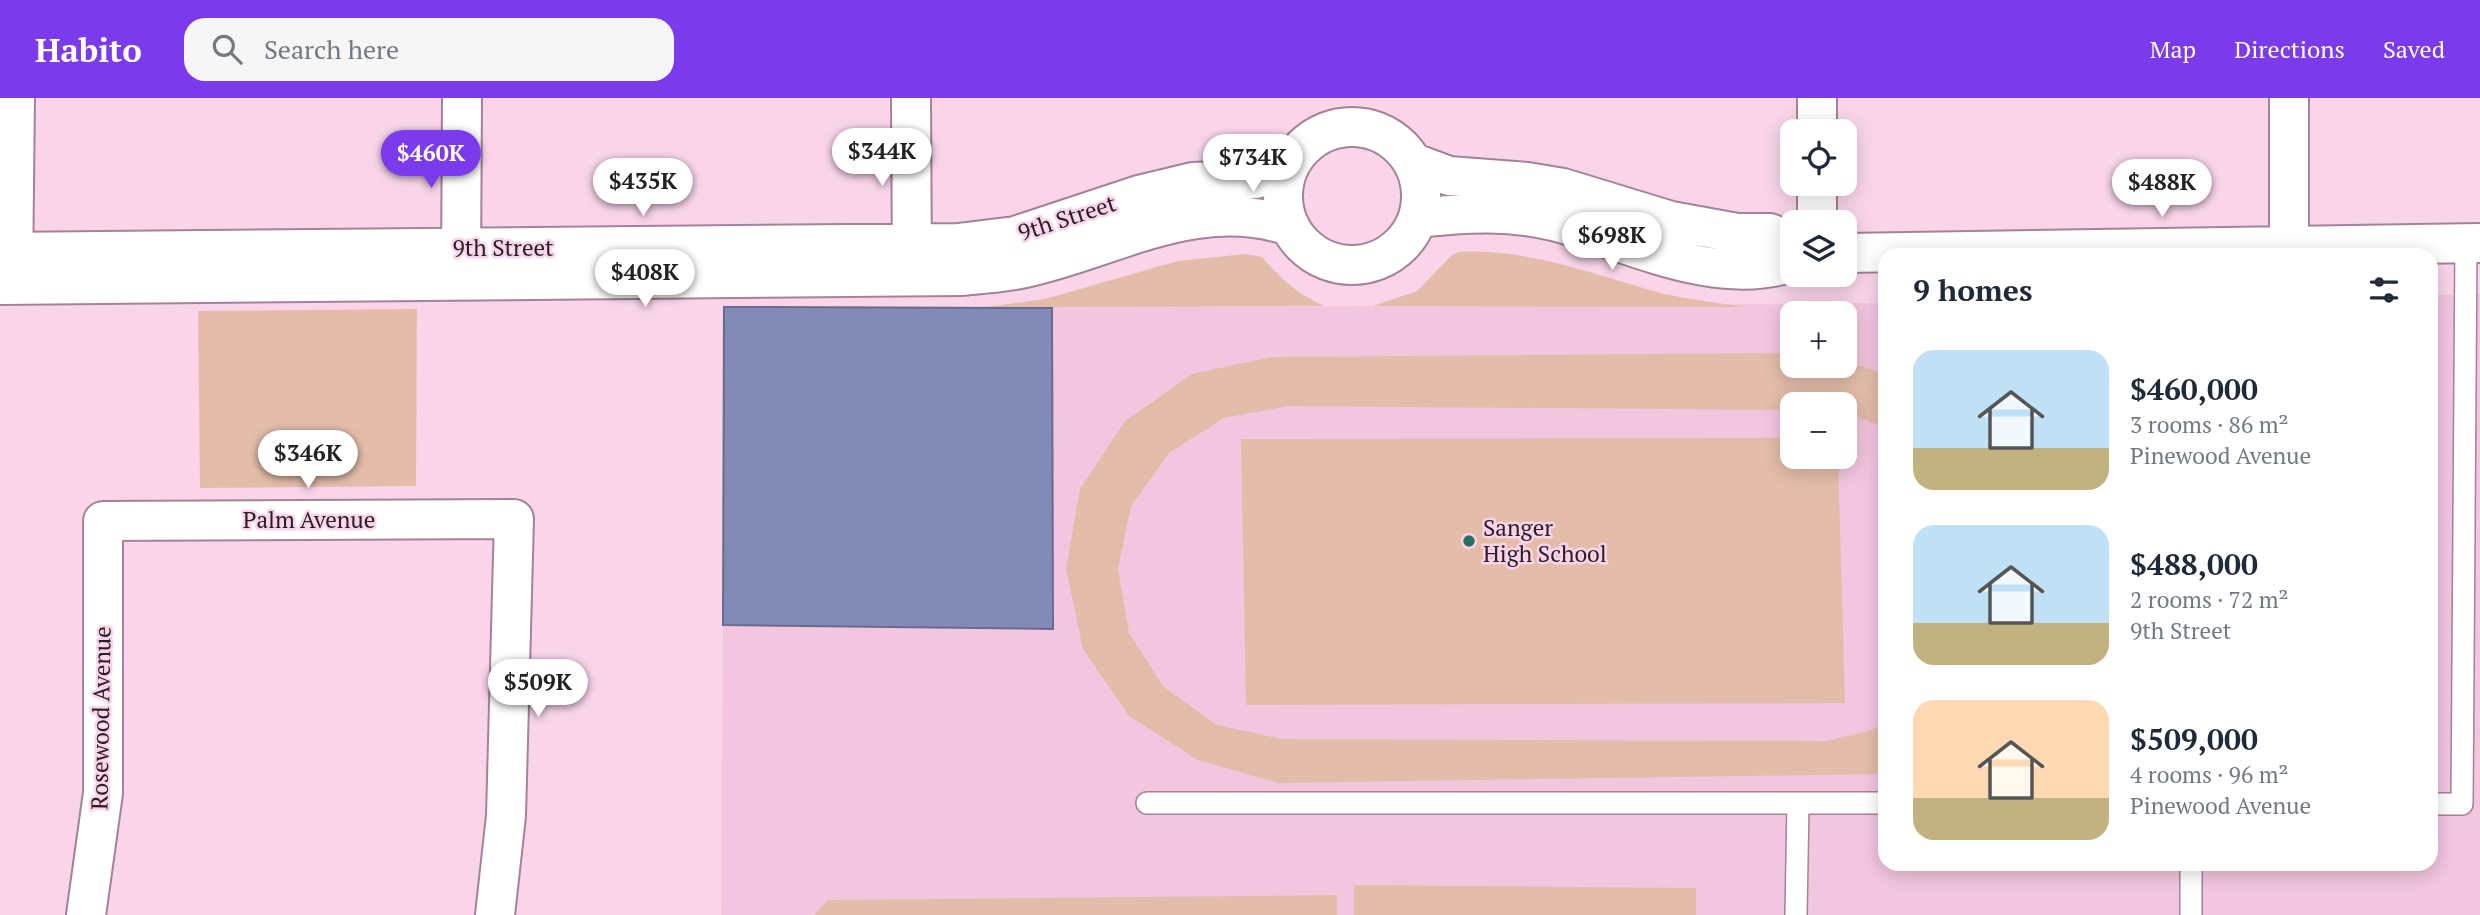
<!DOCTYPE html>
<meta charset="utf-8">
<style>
:root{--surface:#fff;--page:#f6f6f7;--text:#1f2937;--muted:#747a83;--accent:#7c3aed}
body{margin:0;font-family:"PT Serif",serif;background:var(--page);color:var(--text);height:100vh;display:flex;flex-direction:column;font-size:26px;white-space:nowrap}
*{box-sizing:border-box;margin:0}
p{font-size:23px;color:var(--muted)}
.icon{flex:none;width:38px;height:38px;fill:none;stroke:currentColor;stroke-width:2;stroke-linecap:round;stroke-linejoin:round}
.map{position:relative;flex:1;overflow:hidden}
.sheet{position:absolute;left:1878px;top:150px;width:560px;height:623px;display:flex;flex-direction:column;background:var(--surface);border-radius:21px;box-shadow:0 4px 18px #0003}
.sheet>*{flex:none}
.fabs{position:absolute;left:1780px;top:21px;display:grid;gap:14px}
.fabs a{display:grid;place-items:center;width:77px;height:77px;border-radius:14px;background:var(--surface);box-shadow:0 4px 18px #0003;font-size:35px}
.price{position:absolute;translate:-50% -60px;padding:0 16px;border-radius:24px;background:#fff;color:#222;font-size:23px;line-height:46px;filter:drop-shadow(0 2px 4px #0008)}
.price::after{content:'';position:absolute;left:50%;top:42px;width:21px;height:16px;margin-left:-10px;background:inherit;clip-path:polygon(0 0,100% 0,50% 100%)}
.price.active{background:var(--accent);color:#fff}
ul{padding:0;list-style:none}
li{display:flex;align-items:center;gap:21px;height:175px;padding:0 35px}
li span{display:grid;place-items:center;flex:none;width:196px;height:140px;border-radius:21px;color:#555}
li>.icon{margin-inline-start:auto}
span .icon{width:84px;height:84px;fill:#fffc;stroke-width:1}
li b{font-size:30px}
h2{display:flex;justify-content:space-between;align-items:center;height:84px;padding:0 35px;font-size:30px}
header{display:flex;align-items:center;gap:42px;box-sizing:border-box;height:98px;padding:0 35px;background:var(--accent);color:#fff}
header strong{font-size:33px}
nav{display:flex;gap:38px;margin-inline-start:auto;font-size:24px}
.search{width:490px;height:63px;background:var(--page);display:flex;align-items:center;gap:18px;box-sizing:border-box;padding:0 24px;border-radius:21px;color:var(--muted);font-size:26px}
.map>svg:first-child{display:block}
.built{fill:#f2c6df;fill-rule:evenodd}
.green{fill:#e4bdaa}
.water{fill:#848ab7;stroke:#696a8c;stroke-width:2}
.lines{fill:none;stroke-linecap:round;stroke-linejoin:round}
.service-casing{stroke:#a48396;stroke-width:24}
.minor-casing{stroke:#a48396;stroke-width:42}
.service{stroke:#fff;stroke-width:21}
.minor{stroke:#fff;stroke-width:38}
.poi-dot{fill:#2a6f64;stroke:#fad5ea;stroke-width:2.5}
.labels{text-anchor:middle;stroke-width:5;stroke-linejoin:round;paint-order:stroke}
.street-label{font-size:23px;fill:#2b1e26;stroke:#fad5ea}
.poi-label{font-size:23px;fill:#2b1e26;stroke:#fad5ea;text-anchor:start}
</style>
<header>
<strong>Habito</strong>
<div class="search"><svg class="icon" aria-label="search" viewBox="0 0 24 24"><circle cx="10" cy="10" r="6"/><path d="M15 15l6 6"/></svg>Search here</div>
<nav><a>Map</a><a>Directions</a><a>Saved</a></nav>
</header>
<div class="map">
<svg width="2480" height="817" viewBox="0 0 2480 817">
<rect width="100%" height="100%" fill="#fad5ea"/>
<path class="built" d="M 2480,196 L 2480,817 L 721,817 L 723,527 L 1053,531 L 1052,210 L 1885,205 L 1885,766 L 2431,766 L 2431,197 ZM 1792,215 L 1844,215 L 1844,268 L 1792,268 ZM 1792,306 L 1844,306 L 1844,359 L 1792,359 Z"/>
<path class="green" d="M 1459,154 C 1531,150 1597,178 1665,196 C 1692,202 1719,205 1746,209 L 1373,208 L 1417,193 L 1452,157 Z
M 1246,156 L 1262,159 C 1281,181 1298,196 1324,208 L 978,210 L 1045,201 L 1178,163 Z
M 417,211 L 416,388 L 200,390 L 198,213 Z
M 1792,255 L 1792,268 L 1844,268 L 1845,262 L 1885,277 L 1885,329 L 1845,315 L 1844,306 L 1792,306 L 1792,312 L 1288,308 L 1224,320 L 1169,355 L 1131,408 L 1118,471 L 1129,535 L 1164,589 L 1217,627 L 1281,641 L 1827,643 L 1872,632 L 1885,624 L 1885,676 L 1279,685 L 1198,662 L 1129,618 L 1083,551 L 1066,471 L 1080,391 L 1125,323 L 1192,276 L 1272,259 Z
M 1792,340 L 1792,359 L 1838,359 L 1845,605 L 1246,607 L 1241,341 Z
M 1354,787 L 1696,790 L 1696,817 L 1354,817 Z
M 1337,797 L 1337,817 L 814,817 L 828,802 Z"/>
<path class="water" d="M 724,209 L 1052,210 L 1053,531 L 723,527 Z"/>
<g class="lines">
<defs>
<path id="service" d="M 1147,705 L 1885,705
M 2431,706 L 2462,706 L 2466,145
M 1796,817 L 1798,705
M 2191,817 L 2191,766"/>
<path id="minor" d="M 911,0 L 912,173
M 2289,0 L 2289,149
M1283 98a69 69 0 1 1 138 0a69 69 0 1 1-138 0Z
M 1817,33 L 1817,0
M 1414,65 L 1449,78 L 1527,84 L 1563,90 L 1671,123 L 1737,135 L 1770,135 L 1792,145
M 1418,120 C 1465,115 1512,112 1557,124 C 1629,144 1717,190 1792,164
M 1817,124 L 1817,86
M 0,154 L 958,145 L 1015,138 L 1139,97 L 1193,84 L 1256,81 L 1289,69
M 1844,155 L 2480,145
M 461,176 L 462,0
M 13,178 L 15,0
M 0,187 L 961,178 C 982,176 1004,175 1025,170 C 1116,150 1194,97 1290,128
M 86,817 L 103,695 L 103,423 L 514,421 L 506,718 L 495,817"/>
</defs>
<use href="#service" class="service-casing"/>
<use href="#minor" class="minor-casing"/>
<use href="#service" class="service"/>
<use href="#minor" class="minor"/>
</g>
<circle class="poi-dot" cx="1469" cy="443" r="7"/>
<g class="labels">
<g class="street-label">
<text transform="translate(1067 120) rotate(-18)" y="8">9th Street</text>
<text x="503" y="158">9th Street</text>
<text x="309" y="430">Palm Avenue</text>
<text transform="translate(101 620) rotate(-89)" y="8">Rosewood Avenue</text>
</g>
<g class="poi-label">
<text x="1483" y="438">Sanger<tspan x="1483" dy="26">High School</tspan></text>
</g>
</g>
</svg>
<div class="fabs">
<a><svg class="icon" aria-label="locate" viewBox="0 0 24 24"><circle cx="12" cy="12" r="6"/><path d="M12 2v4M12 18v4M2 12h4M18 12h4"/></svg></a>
<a><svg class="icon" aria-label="layers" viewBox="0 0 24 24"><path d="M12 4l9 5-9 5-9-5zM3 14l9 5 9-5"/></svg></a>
<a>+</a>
<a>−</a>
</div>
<b class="price" style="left:882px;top:90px">$344K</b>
<b class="price active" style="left:431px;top:92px">$460K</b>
<b class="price" style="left:1253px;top:96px">$734K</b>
<b class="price" style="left:643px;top:120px">$435K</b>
<b class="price" style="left:2162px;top:121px">$488K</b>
<b class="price" style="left:1612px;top:174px">$698K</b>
<b class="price" style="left:645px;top:211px">$408K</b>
<b class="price" style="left:308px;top:392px">$346K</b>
<b class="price" style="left:538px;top:621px">$509K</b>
<section class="sheet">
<h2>9 homes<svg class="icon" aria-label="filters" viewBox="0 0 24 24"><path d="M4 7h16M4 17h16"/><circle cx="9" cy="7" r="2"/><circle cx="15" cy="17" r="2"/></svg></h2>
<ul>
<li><span style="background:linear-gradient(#bfe0f5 70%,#c2b280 0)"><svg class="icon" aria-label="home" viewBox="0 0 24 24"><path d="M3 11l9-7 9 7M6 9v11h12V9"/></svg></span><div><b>$460,000</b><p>3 rooms · 86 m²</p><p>Pinewood Avenue</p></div></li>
<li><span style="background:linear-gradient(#bfe0f5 70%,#c2b280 0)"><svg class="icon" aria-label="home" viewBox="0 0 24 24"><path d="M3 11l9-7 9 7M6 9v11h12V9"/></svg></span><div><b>$488,000</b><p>2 rooms · 72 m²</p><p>9th Street</p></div></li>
<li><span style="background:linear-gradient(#ffd9b3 70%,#c2b280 0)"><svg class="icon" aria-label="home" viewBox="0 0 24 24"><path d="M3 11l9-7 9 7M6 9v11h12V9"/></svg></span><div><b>$509,000</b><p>4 rooms · 96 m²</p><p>Pinewood Avenue</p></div></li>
</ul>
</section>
</div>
